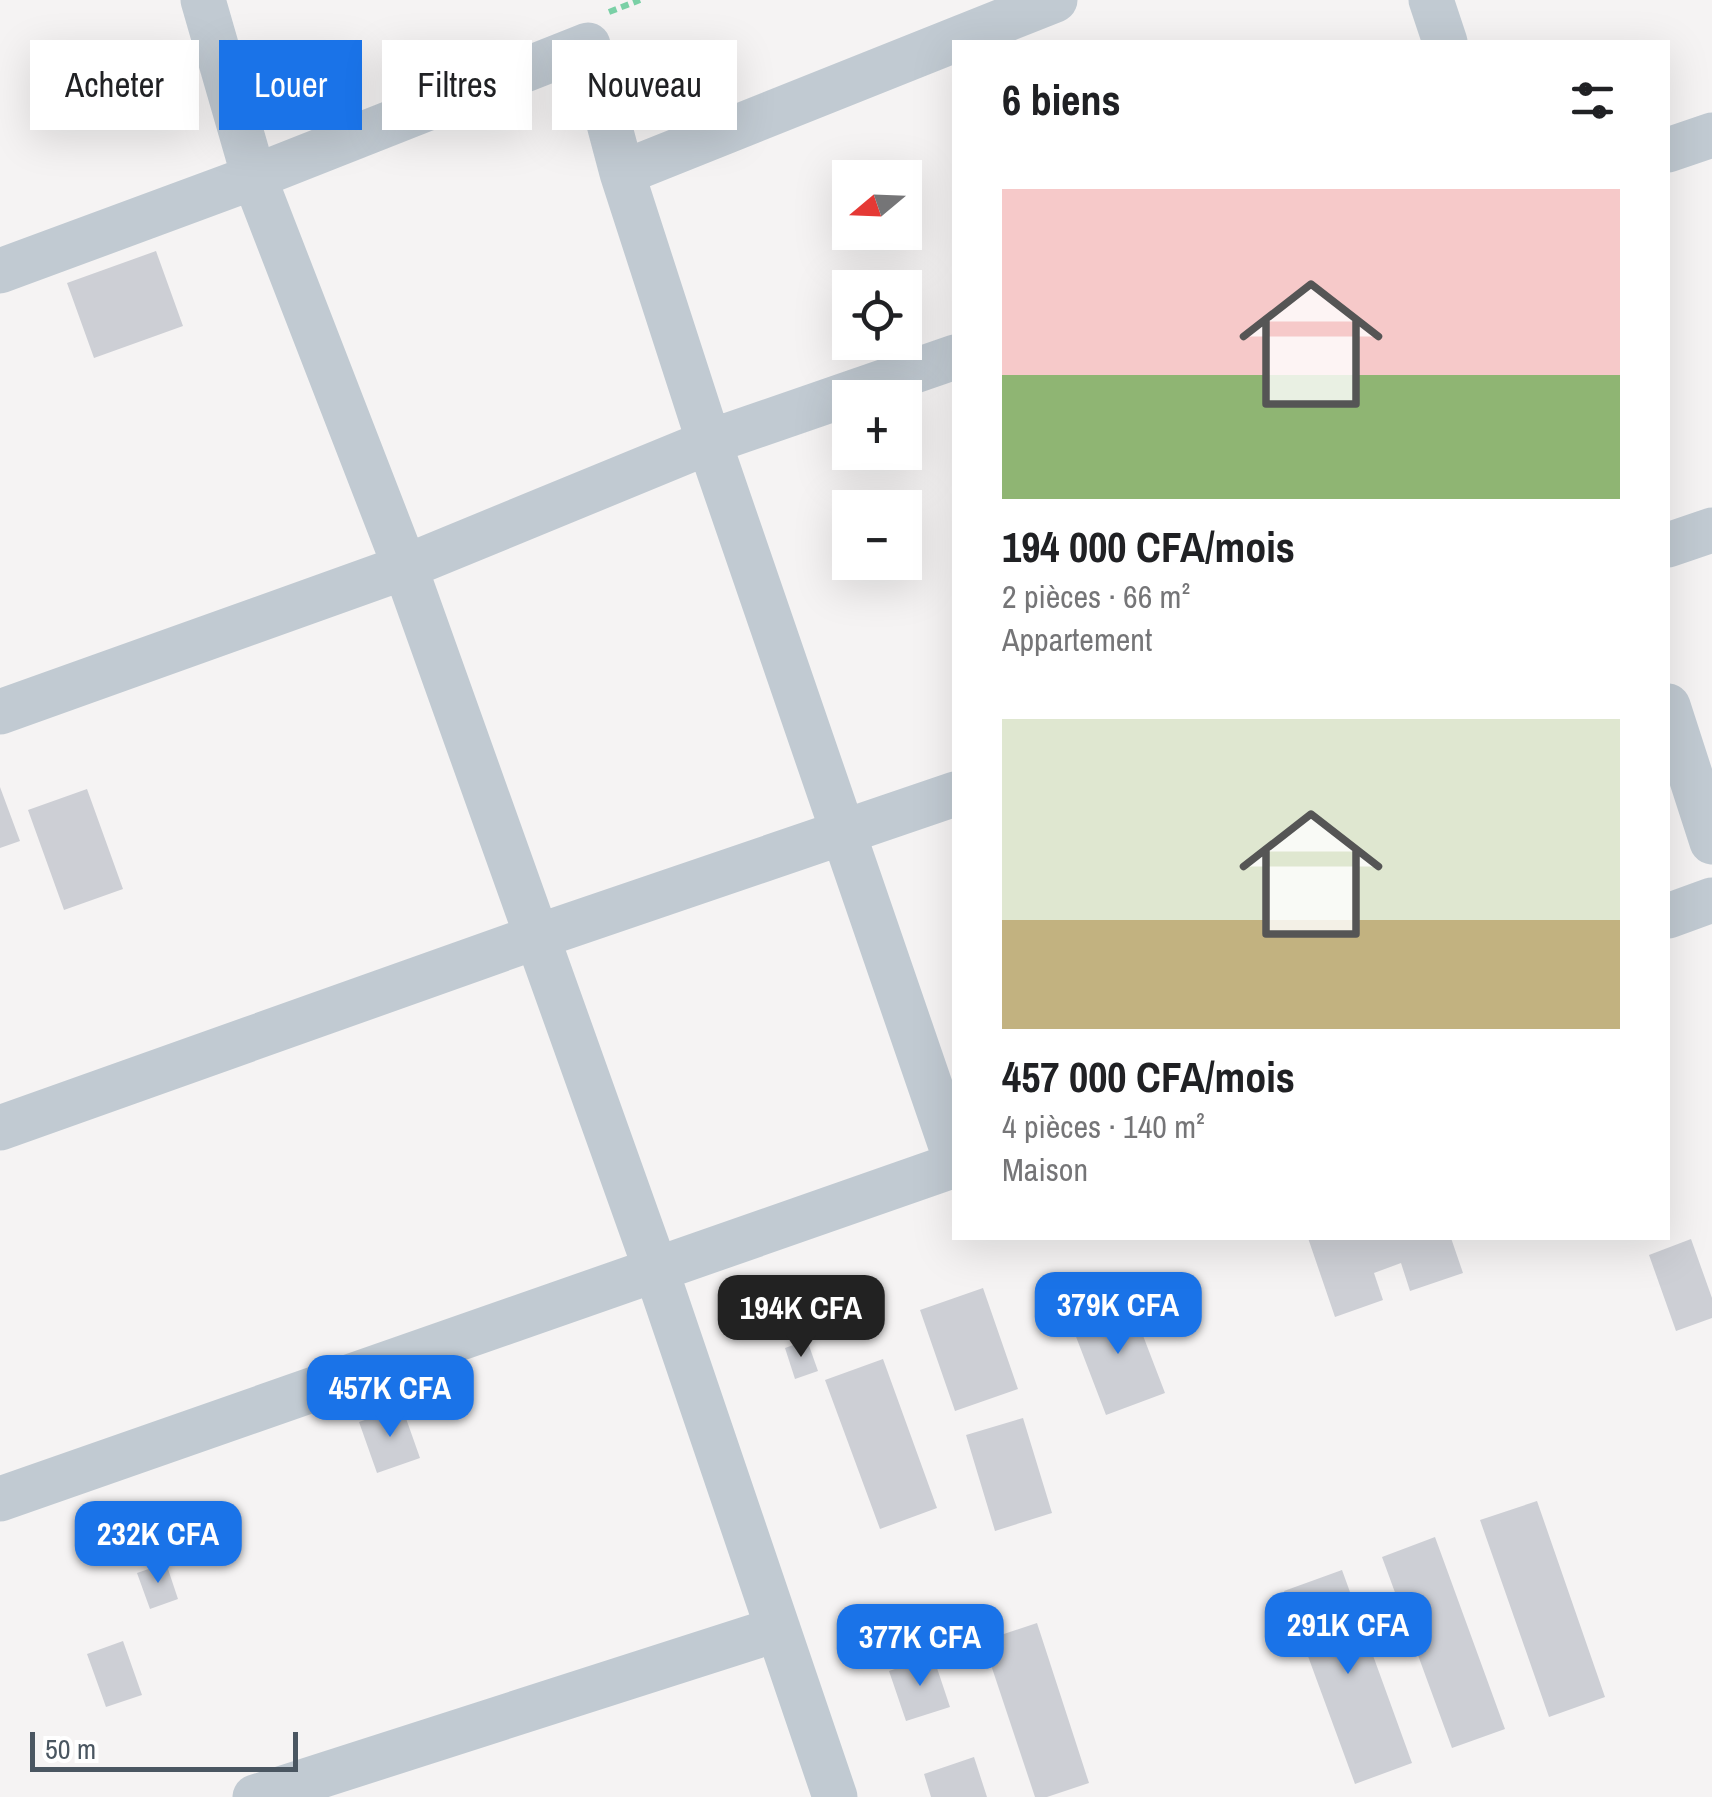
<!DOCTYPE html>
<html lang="fr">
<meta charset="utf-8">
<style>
:root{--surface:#fff;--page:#f6f6f6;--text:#202124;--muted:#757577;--accent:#1a73e8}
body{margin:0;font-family:"Archivo Narrow",sans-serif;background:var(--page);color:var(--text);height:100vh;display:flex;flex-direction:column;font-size:38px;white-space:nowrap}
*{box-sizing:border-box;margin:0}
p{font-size:32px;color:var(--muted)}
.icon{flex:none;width:55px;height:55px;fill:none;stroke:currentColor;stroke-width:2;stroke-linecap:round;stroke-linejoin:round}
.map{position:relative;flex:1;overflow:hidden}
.drawer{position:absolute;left:952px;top:40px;width:718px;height:1200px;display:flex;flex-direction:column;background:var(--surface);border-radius:0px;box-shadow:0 10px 40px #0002}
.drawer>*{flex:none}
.guide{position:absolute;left:30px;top:40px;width:772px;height:90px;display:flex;gap:20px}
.needle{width:65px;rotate:251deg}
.buttons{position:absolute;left:832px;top:160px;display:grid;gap:20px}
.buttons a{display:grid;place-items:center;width:90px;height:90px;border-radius:0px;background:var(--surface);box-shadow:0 10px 40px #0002;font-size:50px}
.scale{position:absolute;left:30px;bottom:25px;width:268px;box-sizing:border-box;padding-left:10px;border:5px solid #4a5661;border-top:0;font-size:28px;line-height:35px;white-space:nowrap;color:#4a5661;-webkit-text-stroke:8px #fff;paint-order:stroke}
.price{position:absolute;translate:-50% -85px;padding:0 22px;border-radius:20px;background:var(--accent);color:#fff;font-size:32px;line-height:65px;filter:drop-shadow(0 2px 5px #0008)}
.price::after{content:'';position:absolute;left:50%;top:60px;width:30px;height:22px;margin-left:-15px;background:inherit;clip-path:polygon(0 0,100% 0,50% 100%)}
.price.current{background:#222;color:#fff}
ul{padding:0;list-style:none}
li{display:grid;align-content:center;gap:20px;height:530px;padding:0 50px}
li span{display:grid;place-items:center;height:310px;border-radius:0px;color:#555}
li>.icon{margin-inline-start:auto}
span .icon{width:180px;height:180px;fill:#fffc;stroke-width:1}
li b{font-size:42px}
h2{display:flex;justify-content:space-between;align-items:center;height:120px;padding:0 50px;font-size:42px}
.pill{padding:0 35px;border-radius:0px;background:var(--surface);box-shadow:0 10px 40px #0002;font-size:35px;line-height:90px}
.pill.current{background:var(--accent);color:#fff}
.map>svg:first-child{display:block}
.building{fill:#cdcfd5}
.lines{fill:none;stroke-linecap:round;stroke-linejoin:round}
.path{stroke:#7ad0a6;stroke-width:6;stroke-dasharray:8 5;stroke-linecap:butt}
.minor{stroke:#c1cad2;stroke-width:45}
</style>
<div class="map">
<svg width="1712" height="1797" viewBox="0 0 1712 1797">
<rect width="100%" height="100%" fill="#f5f3f3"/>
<path class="building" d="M 156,251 L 183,326 L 94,358 L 67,283 Z
M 0,787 L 20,841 L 0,848 Z
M 87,789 L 123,889 L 64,910 L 28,810 Z
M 1308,1238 L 1451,1238 L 1463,1273 L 1410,1291 L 1401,1263 L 1374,1273 L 1383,1300 L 1335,1317 Z
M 1691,1239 L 1712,1298 L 1712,1318 L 1676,1331 L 1649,1255 Z
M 983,1288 L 1018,1389 L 955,1411 L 920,1310 Z
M 810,1291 L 819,1317 L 789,1328 L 780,1301 Z
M 1129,1299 L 1165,1393 L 1106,1415 L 1070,1321 Z
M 807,1340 L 818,1371 L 795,1379 L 785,1348 Z
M 883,1359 L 937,1508 L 880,1529 L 825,1380 Z
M 402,1407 L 420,1458 L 377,1473 L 359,1422 Z
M 1023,1418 L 1052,1513 L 995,1531 L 966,1435 Z
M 1537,1501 L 1605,1697 L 1549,1717 L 1480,1520 Z
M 1435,1537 L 1505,1729 L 1452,1748 L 1382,1557 Z
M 166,1563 L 178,1599 L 150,1609 L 137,1573 Z
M 1342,1570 L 1412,1763 L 1355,1784 L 1284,1591 Z
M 1037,1623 L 1089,1783 L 1047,1797 L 1035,1797 L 983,1641 Z
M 123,1641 L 142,1695 L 106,1707 L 87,1654 Z
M 933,1656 L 950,1707 L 906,1721 L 889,1671 Z
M 974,1757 L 987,1797 L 931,1797 L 924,1774 Z"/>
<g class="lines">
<path class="path" d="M 609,12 L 640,0"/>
<path class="minor" d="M 203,0 L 254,177 L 405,567 L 656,1270 L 835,1797
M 1431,0 L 1445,42
M 1668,150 L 1712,135
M 622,173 L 1055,0
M 0,271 L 254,177 L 588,45 L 622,173 L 709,442 L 955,1158
M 1668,545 L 1712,530
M 1668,706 L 1712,842
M 0,712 L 405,567 L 709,442 L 955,357
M 1668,916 L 1712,900
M 0,1128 L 536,937 L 955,794
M 0,1499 L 955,1165
M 255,1797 L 778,1629"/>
</g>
</svg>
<div class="buttons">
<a><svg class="needle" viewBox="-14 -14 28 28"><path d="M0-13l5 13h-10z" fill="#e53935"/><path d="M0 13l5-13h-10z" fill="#757577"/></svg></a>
<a><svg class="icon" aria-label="locate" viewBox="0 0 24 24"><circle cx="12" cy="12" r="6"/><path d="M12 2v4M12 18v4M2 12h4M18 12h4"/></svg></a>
<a>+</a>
<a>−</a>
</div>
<div class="scale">50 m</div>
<b class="price" style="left:1118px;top:1357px">379K CFA</b>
<b class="price current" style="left:801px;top:1360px">194K CFA</b>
<b class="price" style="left:390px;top:1440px">457K CFA</b>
<b class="price" style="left:158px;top:1586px">232K CFA</b>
<b class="price" style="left:1348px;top:1677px">291K CFA</b>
<b class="price" style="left:920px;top:1689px">377K CFA</b>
<div class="guide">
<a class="pill">Acheter</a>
<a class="pill current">Louer</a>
<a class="pill">Filtres</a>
<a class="pill">Nouveau</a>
</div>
<section class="drawer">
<h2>6 biens<svg class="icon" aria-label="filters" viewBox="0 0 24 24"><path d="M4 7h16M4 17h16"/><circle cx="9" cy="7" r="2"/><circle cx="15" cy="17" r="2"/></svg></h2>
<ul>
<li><span style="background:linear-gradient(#f6c9c9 60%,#8fb573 0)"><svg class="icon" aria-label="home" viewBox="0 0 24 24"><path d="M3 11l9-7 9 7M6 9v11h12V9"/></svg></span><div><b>194 000 CFA/mois</b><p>2 pièces · 66 m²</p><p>Appartement</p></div></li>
<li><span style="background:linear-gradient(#dfe7d0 65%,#c2b280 0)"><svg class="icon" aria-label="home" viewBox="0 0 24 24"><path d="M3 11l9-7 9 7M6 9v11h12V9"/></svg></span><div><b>457 000 CFA/mois</b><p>4 pièces · 140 m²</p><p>Maison</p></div></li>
</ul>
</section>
</div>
